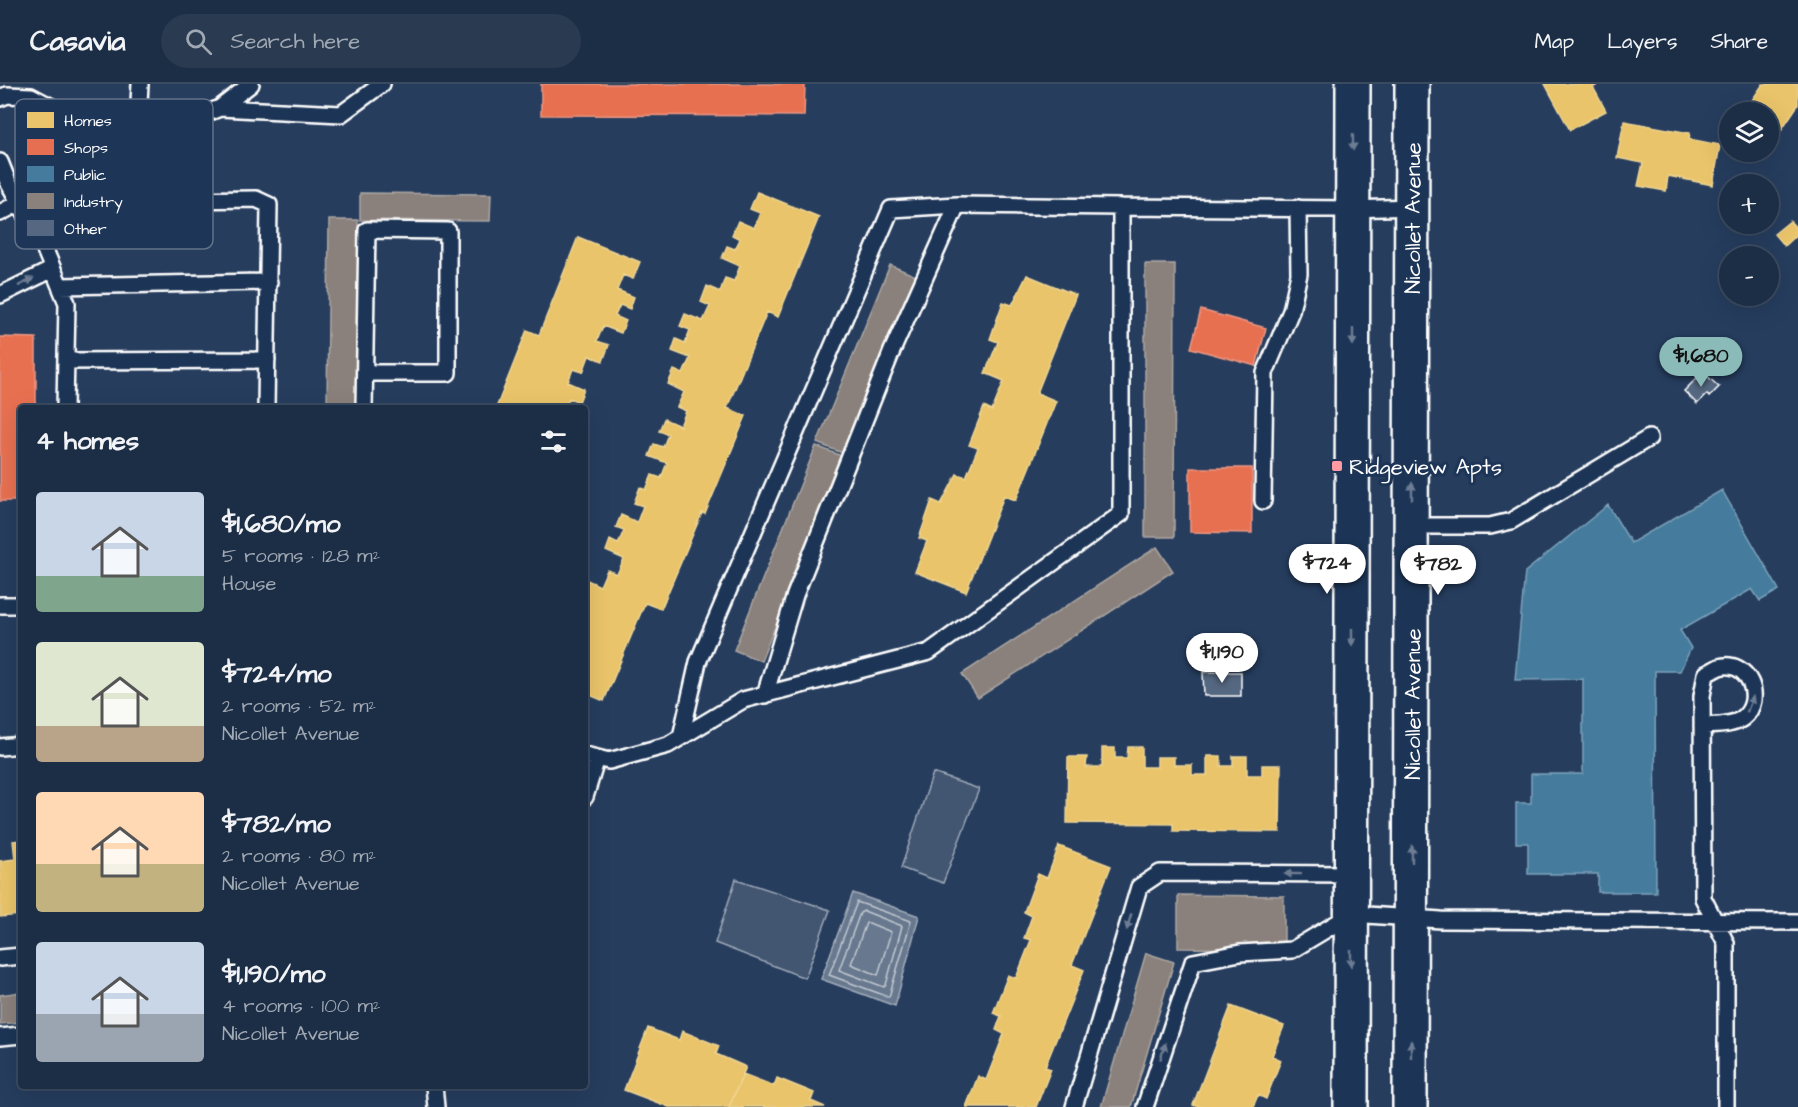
<!DOCTYPE html>
<meta charset="utf-8">
<style>
:root{--surface:#1c2e46;--page:#293a51;--text:#f1f3f6;--muted:#a0a8b3;--line:#3a4a5f;--accent:#8bbbb9}
body{margin:0;font-family:"Architects Daughter",sans-serif;background:var(--page);color:var(--text);height:100vh;display:flex;flex-direction:column;font-size:22px;white-space:nowrap}
*{box-sizing:border-box;margin:0}
p{font-size:20px;color:var(--muted)}
.icon{flex:none;width:33px;height:33px;fill:none;stroke:currentColor;stroke-width:2;stroke-linecap:round;stroke-linejoin:round}
.map{position:relative;flex:1;overflow:hidden}
.side{position:absolute;left:18px;top:321px;width:570px;height:684px;display:flex;flex-direction:column;background:var(--surface);border-radius:6px;box-shadow:0 6px 24px #0002,0 0 0 2px var(--line)}
.side>*{flex:none}
.fabs{position:absolute;left:1719px;top:18px;display:grid;gap:12px}
.fabs a{display:grid;place-items:center;width:60px;height:60px;border-radius:50%;background:var(--surface);box-shadow:0 6px 24px #0002,0 0 0 2px var(--line);font-size:30px}
.price{position:absolute;translate:-50% -51px;padding:0 14px;border-radius:21px;background:#fff;color:#222;font-size:20px;line-height:39px;filter:drop-shadow(0 2px 3px #0008)}
.price::after{content:'';position:absolute;left:50%;top:36px;width:18px;height:14px;margin-left:-9px;background:inherit;clip-path:polygon(0 0,100% 0,50% 100%)}
.price.on{background:var(--accent);color:#111}
ul{padding:0;list-style:none}
li{display:flex;align-items:center;gap:18px;height:150px;padding:0 18px}
li span{display:grid;place-items:center;flex:none;width:168px;height:120px;border-radius:6px;color:#555}
li>.icon{margin-inline-start:auto}
span .icon{width:72px;height:72px;fill:#fffc;stroke-width:1}
li b{font-size:26px}
h2{display:flex;justify-content:space-between;align-items:center;height:72px;padding:0 18px;font-size:26px}
header{display:flex;align-items:center;gap:36px;box-sizing:border-box;height:84px;padding:0 30px;background:var(--surface);border-bottom:2px solid var(--line)}
header strong{font-size:28px}
nav{display:flex;gap:33px;margin-inline-start:auto;font-size:21px}
.search{width:420px;height:54px;background:var(--page);display:flex;align-items:center;gap:15px;box-sizing:border-box;padding:0 21px;border-radius:33px;color:var(--muted);font-size:22px}
.map>svg:first-child{display:block}
.green{fill:#425672;stroke:#a0aab8;stroke-width:1.5}
.water{fill:#67788e;stroke:#a4aebb;stroke-width:1.5}
.homes{fill:#e9c46a;stroke:#f0d697;stroke-width:1.5}
.shops{fill:#e76f51;stroke:#ee9a85;stroke-width:1.5}
.public{fill:#457b9d;stroke:#7da3ba;stroke-width:1.5}
.industry{fill:#8a817c;stroke:#ada7a3;stroke-width:1.5}
.lines{fill:none;stroke-linecap:round;stroke-linejoin:round}
.shore{stroke:#c2c9d2;stroke-width:1.5}
.building{fill:#556781;stroke:#fff;stroke-width:1.5}
.service-casing{stroke:#fff;stroke-width:20}
.secondary-casing{stroke:#fff;stroke-width:38}
.service{stroke:#1d3557;stroke-width:15}
.secondary{stroke:#1d3557;stroke-width:33}
.oneway{fill:#6c7c92}
.poi-dot{fill:#ff9aa2;stroke:#1d3557;stroke-width:2}
.labels{text-anchor:middle;stroke-width:6;stroke-linejoin:round;paint-order:stroke}
.street-label{font-size:22px;fill:#fff;stroke:#1d3557}
.poi-label{font-size:22px;fill:#fff;stroke:#1d3557;text-anchor:start}
.key{fill:#1d3557;stroke:#617289;stroke-width:1.5}
.key-label{font-size:16px;fill:#fff}
</style>
<header>
<strong>Casavia</strong>
<div class="search"><svg class="icon" aria-label="search" viewBox="0 0 24 24"><circle cx="10" cy="10" r="6"/><path d="M15 15l6 6"/></svg>Search here</div>
<nav><a>Map</a><a>Layers</a><a>Share</a></nav>
</header>
<div class="map">
<svg width="1798" height="1023" viewBox="0 0 1798 1023">
<rect width="100%" height="100%" fill="#263d5e"/>
<filter id="ink" filterUnits="userSpaceOnUse"><feTurbulence type="fractalNoise" baseFrequency=".0167" numOctaves="2"/><feDisplacementMap in="SourceGraphic" scale="12" xChannelSelector="R" yChannelSelector="G"/><feConvolveMatrix kernelMatrix="1 2 1 2 8 2 1 2 1" color-interpolation-filters="sRGB"/></filter>
<g filter="url(#ink)">
<path class="green" d="M 933,689 L 979,705 L 943,799 L 901,784 Z
M 736,795 L 830,826 L 805,894 L 715,859 Z"/>
<path class="water" d="M 853,809 L 919,832 L 895,922 L 821,895 Z"/>
<path class="homes" d="M 1545,0 L 1595,0 L 1596,2 L 1593,3 L 1606,27 L 1570,46 Z
M 1763,0 L 1798,0 L 1798,21 L 1773,58 L 1768,55 L 1768,28 L 1744,28 Z
M 1624,37 L 1690,49 L 1689,55 L 1720,61 L 1713,101 L 1668,92 L 1666,107 L 1638,102 L 1643,79 L 1617,74 Z
M 757,108 L 819,133 L 778,233 L 767,228 L 727,324 L 746,332 L 705,430 L 702,429 L 661,525 L 645,519 L 604,617 L 585,609 L 585,518 L 587,513 L 585,513 L 585,495 L 600,502 L 607,486 L 617,490 L 624,475 L 606,467 L 610,456 L 618,460 L 624,446 L 616,443 L 621,431 L 637,438 L 643,422 L 634,419 L 640,403 L 646,406 L 652,391 L 661,394 L 667,379 L 649,372 L 654,360 L 663,363 L 668,350 L 659,347 L 664,335 L 680,342 L 686,327 L 677,323 L 684,308 L 668,300 L 674,286 L 683,290 L 690,274 L 672,267 L 676,255 L 685,259 L 690,246 L 680,242 L 685,230 L 703,237 L 710,222 L 701,218 L 707,202 L 720,208 L 725,194 L 734,197 L 740,182 L 722,174 L 727,162 L 735,165 L 740,155 L 732,151 L 738,137 L 754,144 L 760,129 L 750,125 Z
M 1790,137 L 1798,146 L 1798,149 L 1784,162 L 1774,150 Z
M 578,153 L 640,178 L 633,195 L 623,191 L 617,206 L 634,213 L 630,225 L 620,221 L 615,232 L 626,237 L 621,249 L 603,242 L 597,257 L 609,261 L 603,277 L 589,272 L 583,288 L 573,285 L 568,298 L 584,305 L 579,318 L 569,314 L 565,324 L 496,324 L 527,246 L 539,251 Z
M 1027,191 L 1076,211 L 1037,309 L 1056,317 L 1016,416 L 1004,412 L 966,508 L 915,488 L 927,457 L 919,454 L 932,416 L 941,420 L 957,390 L 966,393 L 978,364 L 969,361 L 984,323 L 992,327 L 1004,297 L 985,289 L 998,258 L 990,255 L 1003,218 L 1012,221 Z
M 1128,663 L 1142,663 L 1142,683 L 1157,683 L 1157,673 L 1174,673 L 1174,681 L 1192,681 L 1192,691 L 1207,691 L 1207,672 L 1221,672 L 1221,682 L 1233,682 L 1233,672 L 1247,672 L 1247,691 L 1262,691 L 1262,681 L 1281,681 L 1280,748 L 1173,747 L 1173,740 L 1067,739 L 1068,673 L 1087,673 L 1086,683 L 1102,683 L 1102,664 L 1115,664 L 1115,674 L 1127,674 Z
M 21,756 L 21,831 L 0,833 L 0,777 L 15,775 L 13,757 Z
M 1059,762 L 1111,782 L 1072,881 L 1084,886 L 1045,983 L 1051,985 L 1036,1023 L 966,1023 L 978,992 L 986,996 L 1004,950 L 996,946 L 1001,932 L 993,929 L 1008,891 L 1016,894 L 1031,856 L 1024,854 L 1032,832 L 1024,828 L 1038,790 L 1047,794 Z
M 1231,922 L 1284,942 L 1272,972 L 1281,976 L 1266,1015 L 1258,1011 L 1253,1023 L 1198,1023 L 1193,1021 Z
M 648,944 L 679,956 L 682,947 L 719,962 L 716,970 L 746,983 L 729,1023 L 669,1023 L 624,1006 Z
M 743,990 L 774,1002 L 777,994 L 814,1009 L 811,1017 L 825,1023 L 729,1023 Z"/>
<path class="shops" d="M 541,0 L 805,0 L 804,32 L 541,31 Z
M 1201,226 L 1266,244 L 1256,282 L 1191,264 Z
M 0,253 L 36,254 L 36,324 L 21,324 L 21,417 L 0,417 Z
M 1190,384 L 1252,384 L 1252,449 L 1190,448 Z"/>
<path class="public" d="M 1722,406 L 1779,506 L 1760,517 L 1752,505 L 1680,546 L 1691,564 L 1680,587 L 1655,587 L 1656,808 L 1598,808 L 1598,790 L 1528,790 L 1528,759 L 1516,759 L 1516,719 L 1531,719 L 1531,690 L 1583,690 L 1583,595 L 1515,596 L 1525,488 L 1608,421 L 1631,459 Z"/>
<path class="industry" d="M 360,109 L 491,110 L 490,137 L 360,136 Z
M 329,136 L 358,136 L 357,324 L 327,324 Z
M 1145,180 L 1175,180 L 1174,453 L 1145,453 Z
M 890,181 L 918,193 L 845,370 L 817,359 Z
M 816,362 L 844,373 L 761,577 L 734,566 Z
M 1157,463 L 1173,487 L 978,614 L 962,590 Z
M 1178,811 L 1284,812 L 1284,865 L 1178,864 Z
M 1146,869 L 1174,878 L 1131,1023 L 1101,1023 Z
M 21,908 L 21,938 L 0,940 L 0,911 Z"/>
<g class="lines">
<path class="shore" d="M 857,818 L 911,837 L 889,913 L 829,891 Z
M 864,827 L 902,842 L 886,901 L 884,903 L 839,886 L 860,829 Z
M 866,839 L 869,839 L 891,848 L 878,891 L 851,880 Z"/>
</g>
<path class="building" d="M 1703,288 L 1719,303 L 1709,313 L 1707,310 L 1697,320 L 1684,307 Z
M 1203,588 L 1241,588 L 1241,612 L 1204,612 Z"/>
<g class="lines">
<defs>
<path id="service" d="M 0,14 L 7,11 L 31,12 L 67,31 L 138,37 L 140,0
M 220,24 L 341,30 L 382,0
M 138,37 L 185,38 L 220,24 L 251,0
M 0,78 L 8,98 L 45,166 L 67,219 L 65,324
M 0,129 L 19,119
M 29,138 L 99,117 L 256,115 L 269,121 L 266,324
M 60,202 L 269,198
M 0,211 L 53,185
M 66,277 L 267,276
M 364,324 L 367,146 L 448,147 L 448,289 L 365,289
M 1263,417 L 1265,289 L 1291,227 L 1299,190 L 1298,124
M 1412,442 L 1490,442 L 1511,437 L 1649,354
M 0,521 L 21,521
M 765,611 L 795,511 L 892,267 L 957,121 L 1121,123
M 1702,642 C 1714,641 1733,642 1743,634 C 1766,615 1747,574 1719,583 C 1715,585 1710,588 1706,590 L 1702,612 L 1703,814 L 1726,859 L 1726,1023
M 681,653 L 698,578 L 891,125 L 957,121
M 0,663 L 21,661
M 585,671 L 609,677 L 668,661 L 743,616 L 929,568 L 1121,430 L 1121,123 L 1353,125 L 1412,123
M 585,713 L 597,674
M 0,874 L 21,872
M 0,953 L 21,951
M 434,1002 L 436,1023
M 1074,1023 L 1139,803 L 1160,789 L 1352,790
M 1145,1023 L 1193,878 L 1240,869 L 1292,866 L 1352,830 L 1441,836 L 1798,838"/>
<path id="secondary" d="M 1351,1023 L 1353,0
M 1410,1023 L 1412,0"/>
</defs>
<use href="#service" class="service-casing"/>
<use href="#secondary" class="secondary-casing"/>
<use href="#service" class="service"/>
<use href="#secondary" class="secondary"/>
</g>
<defs><path id="oneway-solid" d="M-6-.8H1V-3.2L6.5 0L1 3.2V.8H-6Z" transform="scale(1.5)"/></defs>
<g class="oneway">
<use href="#oneway-solid" transform="translate(1353 58) rotate(90)"/>
<use href="#oneway-solid" transform="translate(26 198) rotate(-27)"/>
<use href="#oneway-solid" transform="translate(1353 253) rotate(90)"/>
<use href="#oneway-solid" transform="translate(1412 407) rotate(-90)"/>
<use href="#oneway-solid" transform="translate(1352 553) rotate(90)"/>
<use href="#oneway-solid" transform="translate(1750 620) rotate(-69)"/>
<use href="#oneway-solid" transform="translate(1412 770) rotate(-90)"/>
<use href="#oneway-solid" transform="translate(1293 790) rotate(-180)"/>
<use href="#oneway-solid" transform="translate(1129 838) rotate(106)"/>
<use href="#oneway-solid" transform="translate(1351 874) rotate(90)"/>
<use href="#oneway-solid" transform="translate(1411 965) rotate(-90)"/>
<use href="#oneway-solid" transform="translate(1163 967) rotate(-72)"/>
</g>
</g>
<rect class="poi-dot" x="1331" y="376" width="12" height="12" rx="3"/>
<g class="labels">
<g class="street-label">
<text transform="translate(1412 134) rotate(-90)" y="8">Nicollet Avenue</text>
<text transform="translate(1412 620) rotate(-90)" y="8">Nicollet Avenue</text>
</g>
<g class="poi-label">
<text x="1349" y="390">Ridgeview Apts</text>
</g>
</g>
<rect x="15" y="15" width="198" height="150" rx="9" class="key"/>
<rect x="27" y="28" width="27" height="16" fill="#e9c46a"/>
<rect x="27" y="55" width="27" height="16" fill="#e76f51"/>
<rect x="27" y="82" width="27" height="16" fill="#457b9d"/>
<rect x="27" y="109" width="27" height="16" fill="#8a817c"/>
<rect x="27" y="136" width="27" height="16" fill="#556781"/>
<g class="key-label">
<text x="64" y="42">Homes</text>
<text x="64" y="69">Shops</text>
<text x="64" y="96">Public</text>
<text x="64" y="123">Industry</text>
<text x="64" y="150">Other</text>
</g>
</svg>
<div class="fabs">
<a><svg class="icon" aria-label="layers" viewBox="0 0 24 24"><path d="M12 4l9 5-9 5-9-5zM3 14l9 5 9-5"/></svg></a>
<a>+</a>
<a>−</a>
</div>
<b class="price on" style="left:1701px;top:304px">$1,680</b>
<b class="price" style="left:1327px;top:511px">$724</b>
<b class="price" style="left:1438px;top:512px">$782</b>
<b class="price" style="left:1222px;top:600px">$1,190</b>
<section class="side">
<h2>4 homes<svg class="icon" aria-label="filters" viewBox="0 0 24 24"><path d="M4 7h16M4 17h16"/><circle cx="9" cy="7" r="2"/><circle cx="15" cy="17" r="2"/></svg></h2>
<ul>
<li><span style="background:linear-gradient(#c9d6e8 70%,#7fa58c 0)"><svg class="icon" aria-label="home" viewBox="0 0 24 24"><path d="M3 11l9-7 9 7M6 9v11h12V9"/></svg></span><div><b>$1,680/mo</b><p>5 rooms · 128 m²</p><p>House</p></div></li>
<li><span style="background:linear-gradient(#dfe7d0 70%,#b9a48a 0)"><svg class="icon" aria-label="home" viewBox="0 0 24 24"><path d="M3 11l9-7 9 7M6 9v11h12V9"/></svg></span><div><b>$724/mo</b><p>2 rooms · 52 m²</p><p>Nicollet Avenue</p></div></li>
<li><span style="background:linear-gradient(#ffd9b3 60%,#c2b280 0)"><svg class="icon" aria-label="home" viewBox="0 0 24 24"><path d="M3 11l9-7 9 7M6 9v11h12V9"/></svg></span><div><b>$782/mo</b><p>2 rooms · 80 m²</p><p>Nicollet Avenue</p></div></li>
<li><span style="background:linear-gradient(#c9d6e8 60%,#9aa5b1 0)"><svg class="icon" aria-label="home" viewBox="0 0 24 24"><path d="M3 11l9-7 9 7M6 9v11h12V9"/></svg></span><div><b>$1,190/mo</b><p>4 rooms · 100 m²</p><p>Nicollet Avenue</p></div></li>
</ul>
</section>
</div>
